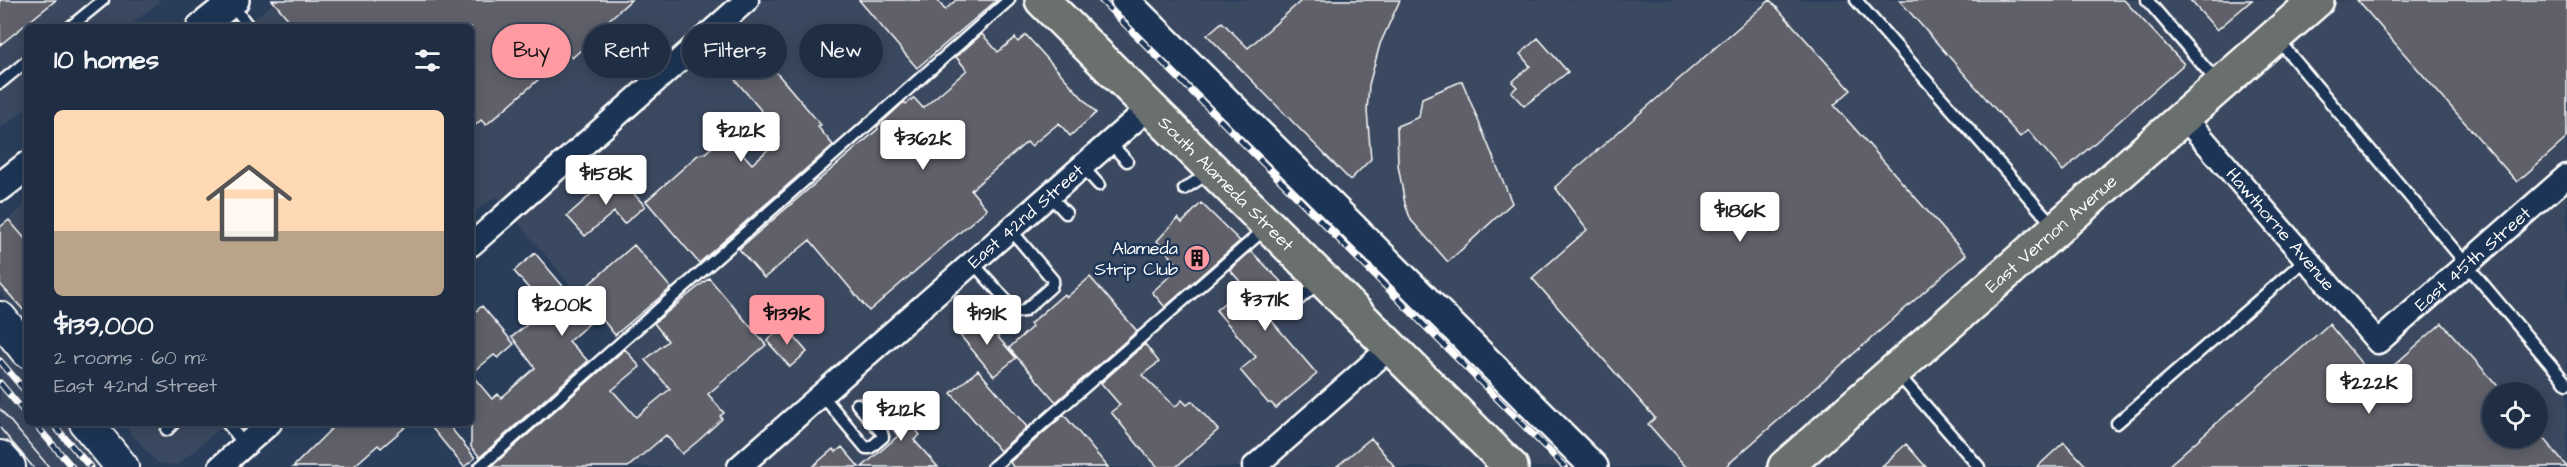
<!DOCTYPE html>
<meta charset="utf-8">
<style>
:root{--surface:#202e44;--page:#2d3a4f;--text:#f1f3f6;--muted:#a2a8b2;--line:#3d4a5d;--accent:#ff9aa2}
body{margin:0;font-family:"Architects Daughter",sans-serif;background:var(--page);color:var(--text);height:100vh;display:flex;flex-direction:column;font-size:22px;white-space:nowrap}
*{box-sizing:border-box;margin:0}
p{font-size:20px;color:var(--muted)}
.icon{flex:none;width:33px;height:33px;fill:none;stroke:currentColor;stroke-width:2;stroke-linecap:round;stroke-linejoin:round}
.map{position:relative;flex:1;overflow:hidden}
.sheet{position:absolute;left:24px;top:24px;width:450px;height:402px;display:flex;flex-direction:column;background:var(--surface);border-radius:9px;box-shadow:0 3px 15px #0003,0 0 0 2px var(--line)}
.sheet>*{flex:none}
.guide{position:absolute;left:492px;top:24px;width:570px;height:54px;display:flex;gap:12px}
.tools{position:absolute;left:2482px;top:382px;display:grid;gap:12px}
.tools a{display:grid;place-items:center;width:66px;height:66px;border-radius:50%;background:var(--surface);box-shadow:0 3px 15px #0003,0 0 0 2px var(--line);font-size:30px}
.price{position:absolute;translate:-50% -51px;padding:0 14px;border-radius:6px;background:#fff;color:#222;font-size:20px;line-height:39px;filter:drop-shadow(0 2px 3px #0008)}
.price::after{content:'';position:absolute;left:50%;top:36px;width:18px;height:14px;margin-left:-9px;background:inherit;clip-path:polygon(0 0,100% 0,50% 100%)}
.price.selected{background:var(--accent);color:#111}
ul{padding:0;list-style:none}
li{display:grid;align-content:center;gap:12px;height:318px;padding:0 30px}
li+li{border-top:2px solid var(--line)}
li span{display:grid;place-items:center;height:186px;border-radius:9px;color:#555}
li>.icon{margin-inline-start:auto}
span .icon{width:108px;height:108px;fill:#fffc;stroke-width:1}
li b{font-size:26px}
h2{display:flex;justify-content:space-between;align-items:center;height:72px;padding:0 30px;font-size:26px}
.tag{padding:0 21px;border-radius:27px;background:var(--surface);box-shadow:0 3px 15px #0003,0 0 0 2px var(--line);font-size:21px;line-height:54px}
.tag.selected{background:var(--accent);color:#111}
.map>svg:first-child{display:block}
.built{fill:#3a4860;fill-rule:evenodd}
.building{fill:#60616a;stroke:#fff;stroke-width:1.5}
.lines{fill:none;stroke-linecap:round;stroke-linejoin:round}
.service-casing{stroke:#fff;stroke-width:15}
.minor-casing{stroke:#fff;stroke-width:27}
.tertiary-casing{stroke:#fff;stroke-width:32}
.secondary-casing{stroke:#fff;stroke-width:36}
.primary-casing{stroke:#fff;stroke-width:38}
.service{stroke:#1d3557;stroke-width:10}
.minor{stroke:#1d3557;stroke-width:22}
.tertiary{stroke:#1d3557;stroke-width:27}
.secondary{stroke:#1d3557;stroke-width:32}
.primary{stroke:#6a706d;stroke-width:33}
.tram{stroke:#fff;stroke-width:1.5}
.rail-casing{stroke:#fff;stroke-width:7}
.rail{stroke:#1d3557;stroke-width:4.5;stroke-dasharray:14;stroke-linecap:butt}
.labels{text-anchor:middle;stroke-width:5;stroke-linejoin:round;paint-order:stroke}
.street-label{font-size:18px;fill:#fff;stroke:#1d3557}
.poi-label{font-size:18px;fill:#fff;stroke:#1d3557;text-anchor:end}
</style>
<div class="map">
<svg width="2567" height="467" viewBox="0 0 2567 467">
<rect width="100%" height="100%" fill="#2a3e5b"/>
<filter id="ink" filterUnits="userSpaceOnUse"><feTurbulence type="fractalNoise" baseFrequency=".0167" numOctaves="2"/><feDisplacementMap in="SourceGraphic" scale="12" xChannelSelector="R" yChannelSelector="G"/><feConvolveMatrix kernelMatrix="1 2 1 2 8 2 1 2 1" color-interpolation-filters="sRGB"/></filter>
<g filter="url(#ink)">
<path class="built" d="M 0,0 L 161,0 L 128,27 L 27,27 L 27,108 L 0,129 Z
M 277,0 L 2567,0 L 2567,467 L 480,467 L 617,341 L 496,196 L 471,216 L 471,27 L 244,27 ZM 2493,393 L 2538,393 L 2538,438 L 2493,438 Z
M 27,204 L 27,321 L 0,292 L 0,226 Z
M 0,344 L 27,376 L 27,423 L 67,423 L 104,467 L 26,467 L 0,436 Z
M 121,423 L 227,423 L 177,465 L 158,463 Z"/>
<path class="building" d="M 0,0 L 56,0 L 0,45 Z
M 272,0 L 631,0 L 591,36 L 593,39 L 572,58 L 568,54 L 486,125 L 481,120 L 471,129 L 471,27 L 295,27 Z
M 859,0 L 937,0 L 945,10 L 956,0 L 997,0 L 917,68 Z
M 1302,0 L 1400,0 L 1380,44 L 1369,85 L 1367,111 L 1371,159 L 1350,180 L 1207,35 L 1222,22 L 1248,48 Z
M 1770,0 L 1851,90 L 1834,105 L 1966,255 L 1725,467 L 1686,467 L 1648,424 L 1655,418 L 1532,278 L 1587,230 L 1555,187 Z
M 1899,0 L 2124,0 L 2184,64 L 2063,171 L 2028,130 L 2020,137 Z
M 2190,0 L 2252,0 L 2217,30 Z
M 2357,0 L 2567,0 L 2567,138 L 2517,182 Z
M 982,34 L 998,52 L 1015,38 L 1018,42 L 1026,35 L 1096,113 L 1070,136 L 1059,123 L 1031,146 L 1027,142 L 971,190 L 987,209 L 869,311 L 810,240 L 764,278 L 739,249 L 878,129 L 877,127 L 904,102 L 906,104 L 914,98 L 923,108 L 967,70 L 956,57 Z
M 1538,38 L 1568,72 L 1524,106 L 1511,92 L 1517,87 L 1512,82 L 1530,66 L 1520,54 Z
M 748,39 L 821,125 L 818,127 L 833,145 L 699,263 L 646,201 L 698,155 L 705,153 L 726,135 L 752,164 L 780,139 L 773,130 L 776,128 L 721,63 Z
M 1462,81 L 1512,203 L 1448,262 L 1411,220 L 1405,204 L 1398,165 L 1397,126 L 1419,117 L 1422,98 Z
M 615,173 L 645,206 L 624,224 L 614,212 L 585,236 L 567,216 Z
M 1201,203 L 1240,241 L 1165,307 L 1152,292 L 1180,267 L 1157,241 L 1178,218 L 1182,223 Z
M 9,220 L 27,241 L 27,314 L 0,284 L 0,227 Z
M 634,245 L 671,288 L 615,335 L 599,315 L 569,341 L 588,361 L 480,457 L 471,447 L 471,374 L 492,399 L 498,394 L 501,398 L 535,368 L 512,337 L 546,309 L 514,271 L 535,253 L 573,298 Z
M 1251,251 L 1293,294 L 1281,305 L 1283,308 L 1271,320 L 1317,374 L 1276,408 L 1271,403 L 1268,403 L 1240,370 L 1256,357 L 1216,310 L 1244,286 L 1230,270 Z
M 1090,277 L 1137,331 L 1056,402 L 1009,348 L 1032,327 L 1030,324 L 1064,294 L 1067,297 Z
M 709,278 L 766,345 L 708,394 L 724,413 L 720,416 L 722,419 L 698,441 L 682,454 L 666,435 L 628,467 L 491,467 L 625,349 L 640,367 L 612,390 L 636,417 L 670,389 L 645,360 L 668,341 L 654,323 Z
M 482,306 L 514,344 L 498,358 L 494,355 L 471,374 L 471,315 Z
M 980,316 L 1016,358 L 994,376 L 959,334 Z
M 2442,323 L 2504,393 L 2493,393 L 2493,438 L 2543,438 L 2567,467 L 2167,467 L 2329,324 L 2376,381 Z
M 784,325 L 807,352 L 790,367 L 767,341 Z
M 1145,344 L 1159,362 L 1142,375 L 1175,407 L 1182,400 L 1187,405 L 1192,401 L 1218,430 L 1176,467 L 1158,467 L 1143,451 L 1111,412 L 1120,405 L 1101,383 Z
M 978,370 L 1027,427 L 1000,451 L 951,393 Z
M 898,398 L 919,423 L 914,427 L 920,435 L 914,440 L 938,467 L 862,467 L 898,436 L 881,414 Z
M 1064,415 L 1108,467 L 1013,467 L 1010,462 Z
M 337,423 L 410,423 L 381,448 L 378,445 L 353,467 L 293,467 Z
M 428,423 L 447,423 L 475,458 L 464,467 Z
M 1371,438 L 1395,467 L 1336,467 Z
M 2064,442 L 2087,467 L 2037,467 Z
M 1906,444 L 1926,467 L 1881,467 Z
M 842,447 L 859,467 L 812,467 L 833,449 L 836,452 Z"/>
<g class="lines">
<defs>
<path id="service" d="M 1856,0 L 2053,225
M 2147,0 L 2218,83
M 231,3 L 249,27
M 70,27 L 103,0
M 2278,40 L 2567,384
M 0,83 L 27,61
M 1109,142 L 1127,161
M 1082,166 L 1099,185
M 1184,189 L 1209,173
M 1049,195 L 1066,213
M 972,262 L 1017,312 L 1024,311 L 1051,287 L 1053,280 L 1010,229
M 1294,304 L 1320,281
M 1897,373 L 1979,467
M 822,395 L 866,448 L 870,448 L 883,437 L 882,433 L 857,404
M 227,423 L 245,445
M 2117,423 L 2306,259
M 167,430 L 174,423
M 480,467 L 1009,0
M 993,467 L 1266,228"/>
<g id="minor">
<path id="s1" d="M 2184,117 L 2378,342 L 2567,176"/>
<path d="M 471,245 L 747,0"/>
<path d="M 220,467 L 270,423"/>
<path id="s2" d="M 739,467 L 1150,107"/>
<path d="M 1254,467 L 1391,347"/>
</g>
<path id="tertiary" d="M 1125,0 L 1594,467
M 201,27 L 235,0
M 0,187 L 27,166"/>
<path id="secondary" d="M 0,318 L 27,351
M 86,423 L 122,467
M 0,457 L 9,467"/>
<g id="primary">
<path id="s3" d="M 1042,0 L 1511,467"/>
<path id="s4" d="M 1785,467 L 2317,0"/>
</g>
</defs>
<use href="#service" class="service-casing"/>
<use href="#minor" class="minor-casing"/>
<use href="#tertiary" class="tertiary-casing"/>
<use href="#secondary" class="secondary-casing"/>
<use href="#primary" class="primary-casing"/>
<use href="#service" class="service"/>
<use href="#minor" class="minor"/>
<use href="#tertiary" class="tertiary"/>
<use href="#secondary" class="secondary"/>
<use href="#primary" class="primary"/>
<path class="tram" d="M 0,409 L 49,467
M 0,428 L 33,467"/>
<defs>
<path id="rail" d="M 1101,0 L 1565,467
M 0,361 L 27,393
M 0,383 L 27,415
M 34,423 L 72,467
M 52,423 L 90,467"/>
</defs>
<use href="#rail" class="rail-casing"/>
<use href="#rail" class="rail"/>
</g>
</g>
<defs>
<symbol id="building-disc" viewBox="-11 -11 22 22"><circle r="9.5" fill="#ff9aa2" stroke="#1d3557"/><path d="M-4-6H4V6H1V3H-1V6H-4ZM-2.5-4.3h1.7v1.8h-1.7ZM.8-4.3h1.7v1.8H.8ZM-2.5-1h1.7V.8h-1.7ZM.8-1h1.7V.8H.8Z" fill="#111"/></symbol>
</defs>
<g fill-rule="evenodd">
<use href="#building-disc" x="1182" y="243" width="30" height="30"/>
</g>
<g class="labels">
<g class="street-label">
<text dy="6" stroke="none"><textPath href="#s3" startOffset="260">South Alameda Street</textPath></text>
<text dy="6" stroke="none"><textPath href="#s2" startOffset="381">East 42nd Street</textPath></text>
<text dy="6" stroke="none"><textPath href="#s1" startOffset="148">Hawthorne Avenue</textPath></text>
<text dy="6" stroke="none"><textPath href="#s4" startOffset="354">East Vernon Avenue</textPath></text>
<text dy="6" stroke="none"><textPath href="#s1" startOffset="423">East 45th Street</textPath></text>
</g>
<g class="poi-label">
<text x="1178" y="254">Alameda<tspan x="1178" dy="21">Strip Club</tspan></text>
</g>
</g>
</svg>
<div class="tools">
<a><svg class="icon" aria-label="locate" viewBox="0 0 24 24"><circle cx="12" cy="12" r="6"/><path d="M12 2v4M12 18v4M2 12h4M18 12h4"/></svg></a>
</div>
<b class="price" style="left:741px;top:163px">$212K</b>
<b class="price" style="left:923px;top:171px">$362K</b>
<b class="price" style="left:606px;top:206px">$158K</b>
<b class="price" style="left:1740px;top:243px">$186K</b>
<b class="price" style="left:1265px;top:332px">$371K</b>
<b class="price" style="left:562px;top:337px">$200K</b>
<b class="price selected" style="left:787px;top:346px">$139K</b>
<b class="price" style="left:987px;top:346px">$191K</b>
<b class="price" style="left:2369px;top:415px">$222K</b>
<b class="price" style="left:901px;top:442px">$212K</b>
<div class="guide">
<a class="tag selected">Buy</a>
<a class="tag">Rent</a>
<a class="tag">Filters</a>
<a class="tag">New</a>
</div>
<section class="sheet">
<h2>10 homes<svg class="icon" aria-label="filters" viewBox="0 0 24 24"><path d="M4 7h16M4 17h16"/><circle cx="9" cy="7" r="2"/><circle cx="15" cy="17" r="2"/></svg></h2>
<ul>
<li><span style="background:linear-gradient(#ffd9b3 65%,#b9a48a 0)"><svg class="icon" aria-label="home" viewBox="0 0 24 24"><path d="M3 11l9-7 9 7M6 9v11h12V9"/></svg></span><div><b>$139,000</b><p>2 rooms · 60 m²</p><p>East 42nd Street</p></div></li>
</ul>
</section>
</div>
